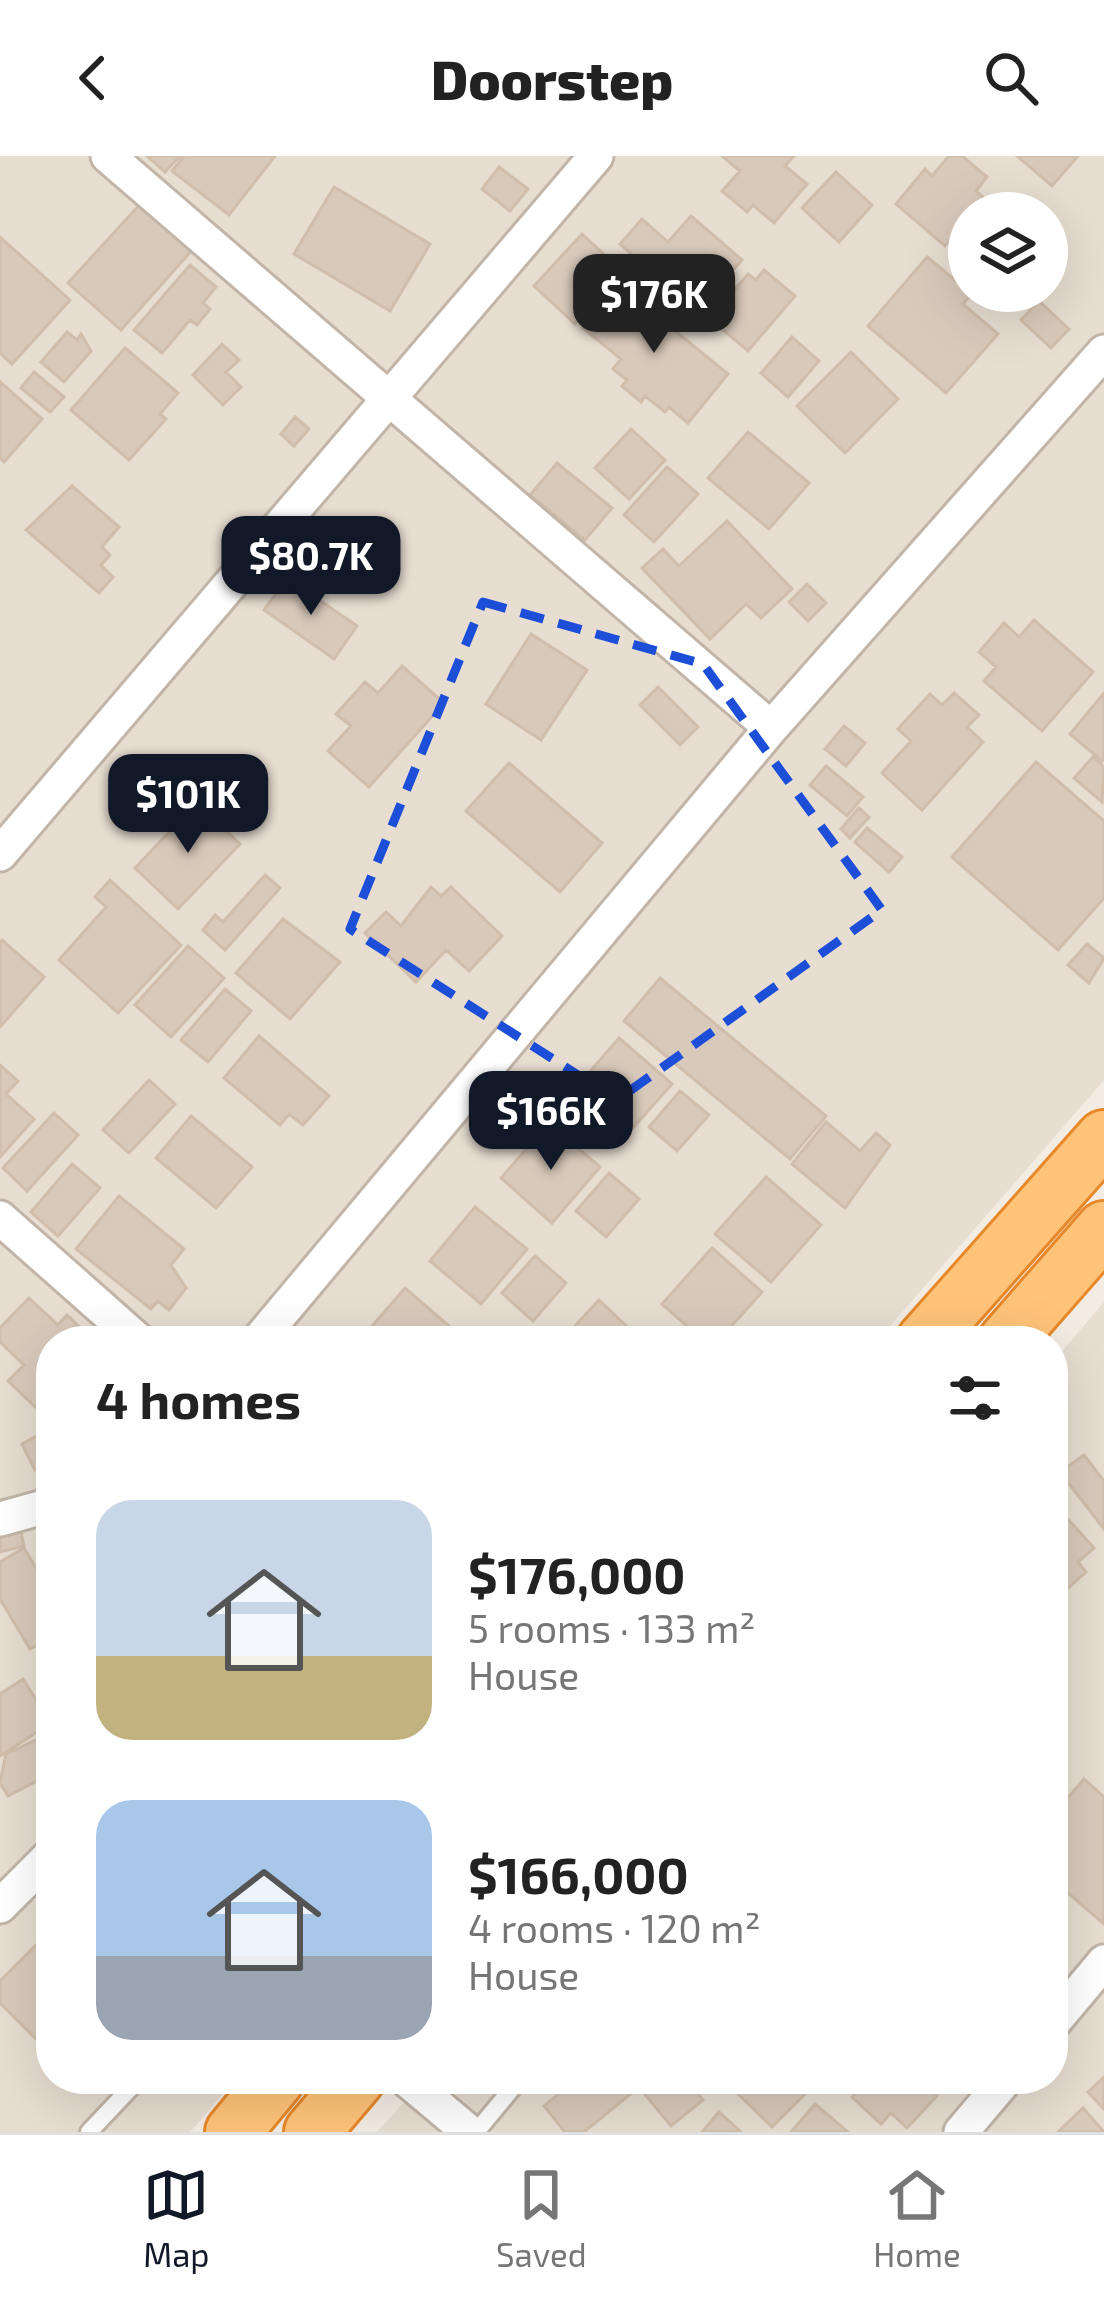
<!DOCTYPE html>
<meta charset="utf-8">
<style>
:root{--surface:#fff;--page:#f2f2f2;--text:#222;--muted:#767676;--line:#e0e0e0;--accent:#111827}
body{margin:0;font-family:"Exo 2",sans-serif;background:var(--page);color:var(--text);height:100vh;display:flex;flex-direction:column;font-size:45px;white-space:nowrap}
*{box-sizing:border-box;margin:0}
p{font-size:39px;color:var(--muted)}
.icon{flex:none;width:66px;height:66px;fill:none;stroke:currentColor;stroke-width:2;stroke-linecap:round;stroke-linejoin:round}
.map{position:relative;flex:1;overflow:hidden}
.drawer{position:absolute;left:36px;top:1170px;width:1032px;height:768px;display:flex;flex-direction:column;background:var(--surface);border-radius:48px;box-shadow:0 12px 48px #0002}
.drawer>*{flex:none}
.fabs{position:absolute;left:948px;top:36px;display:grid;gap:24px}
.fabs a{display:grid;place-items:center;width:120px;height:120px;border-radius:50%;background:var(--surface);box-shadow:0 12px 48px #0002;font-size:60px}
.price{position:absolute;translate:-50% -102px;padding:0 27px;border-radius:24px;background:var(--accent);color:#fff;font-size:39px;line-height:78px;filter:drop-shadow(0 3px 6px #0008)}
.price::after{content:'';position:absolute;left:50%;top:72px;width:36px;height:27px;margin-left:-18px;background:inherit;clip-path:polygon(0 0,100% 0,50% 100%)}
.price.on{background:#222;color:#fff}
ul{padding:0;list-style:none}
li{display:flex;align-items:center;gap:36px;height:300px;padding:0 60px}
li span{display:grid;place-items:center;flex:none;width:336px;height:240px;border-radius:36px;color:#555}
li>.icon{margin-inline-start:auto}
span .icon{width:144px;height:144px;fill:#fffc;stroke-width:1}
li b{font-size:51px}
h2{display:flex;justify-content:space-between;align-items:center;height:144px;padding:0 60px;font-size:51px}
header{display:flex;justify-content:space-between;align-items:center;height:156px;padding:0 60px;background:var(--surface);font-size:54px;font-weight:800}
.tab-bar{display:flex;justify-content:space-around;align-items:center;height:168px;border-top:3px solid var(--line);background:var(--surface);font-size:33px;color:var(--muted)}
.tab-bar a{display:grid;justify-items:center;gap:6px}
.tab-bar .on{color:var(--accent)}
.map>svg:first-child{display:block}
.residential{fill:#e7ddd1;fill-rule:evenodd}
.building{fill:#d8c9bb;stroke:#d0bdab;stroke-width:3}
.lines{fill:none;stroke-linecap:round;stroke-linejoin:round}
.service-casing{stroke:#c2b5a8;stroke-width:22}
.minor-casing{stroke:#c2b5a8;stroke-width:39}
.trunk-casing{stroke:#e7882a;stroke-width:60}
.service{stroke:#fff;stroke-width:16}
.minor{stroke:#fff;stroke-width:33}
.trunk{stroke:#ffc479;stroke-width:54}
.marked{fill:none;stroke:#1d4ed8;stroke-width:9;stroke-dasharray:24 15;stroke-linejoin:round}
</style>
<header><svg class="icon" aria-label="back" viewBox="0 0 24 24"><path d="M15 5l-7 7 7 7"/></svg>Doorstep<svg class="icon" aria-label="search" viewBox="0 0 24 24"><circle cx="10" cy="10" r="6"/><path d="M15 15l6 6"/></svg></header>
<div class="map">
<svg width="1104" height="1976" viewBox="0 0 1104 1976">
<rect width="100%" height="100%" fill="#f3ece3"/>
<path class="residential" d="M 0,0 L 1104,0 L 1104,924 L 877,1185 L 51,1185 L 51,1923 L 236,1923 L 190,1976 L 0,1976 ZM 969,57 L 1047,57 L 1047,135 L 969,135 Z
M 1104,1146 L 1104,1976 L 377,1976 L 425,1923 L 1053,1923 L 1053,1206 Z"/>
<path class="building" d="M 147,0 L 180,0 L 165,16 Z
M 184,0 L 275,0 L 229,59 L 172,15 Z
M 722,0 L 794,0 L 785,10 L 807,28 L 774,67 L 753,49 L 747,56 L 722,35 L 740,15 Z
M 949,0 L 962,0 L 987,21 L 976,35 L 985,43 L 945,90 L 896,48 L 925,13 L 932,20 Z
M 1017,0 L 1078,0 L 1052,30 Z
M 499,11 L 528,33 L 510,55 L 482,33 Z
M 836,16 L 872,49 L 839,86 L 802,52 Z
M 334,31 L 430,88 L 390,155 L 294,98 Z
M 142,46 L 194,92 L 121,174 L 68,127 Z
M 691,60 L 742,104 L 697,155 L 620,88 L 642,63 L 668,86 Z
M 582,78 L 623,116 L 575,168 L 534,130 Z
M 0,81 L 70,144 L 12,208 L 0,197 Z
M 927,101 L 972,138 L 963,148 L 998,178 L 946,237 L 868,170 Z
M 190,109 L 216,131 L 203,147 L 210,153 L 197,169 L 190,164 L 162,197 L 134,174 Z
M 764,114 L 795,140 L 748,195 L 710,163 L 748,118 L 756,124 Z
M 619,129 L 728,218 L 688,267 L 669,251 L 665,256 L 645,240 L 641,246 L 622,230 L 627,224 L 613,213 L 621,203 L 583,172 Z
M 1039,145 L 1069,173 L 1051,192 L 1021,164 Z
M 67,176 L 77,184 L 81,178 L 91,195 L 64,226 L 41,206 Z
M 792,181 L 819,205 L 788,241 L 761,217 Z
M 222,188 L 239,204 L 226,216 L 241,231 L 223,249 L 193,219 Z
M 125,192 L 178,237 L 160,258 L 166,263 L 129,304 L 71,254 Z
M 851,196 L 898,243 L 845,297 L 797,250 Z
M 34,216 L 64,241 L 50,256 L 21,232 Z
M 0,226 L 42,263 L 4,306 L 0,302 Z
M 295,261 L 309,273 L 294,290 L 281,278 Z
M 631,273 L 665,304 L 629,343 L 595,312 Z
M 748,276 L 809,327 L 769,373 L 708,322 Z
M 557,307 L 612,352 L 585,384 L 530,339 Z
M 667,311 L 698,338 L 654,386 L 624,359 Z
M 72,330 L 119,371 L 102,391 L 110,399 L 101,409 L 113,421 L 99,437 L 26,374 Z
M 727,365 L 792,433 L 761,462 L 746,448 L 710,483 L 642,412 L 663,393 L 679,410 Z
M 287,422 L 357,470 L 334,503 L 264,454 Z
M 807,428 L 826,447 L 808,465 L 789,446 Z
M 1034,464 L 1093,516 L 1042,575 L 984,525 L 996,511 L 979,496 L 1004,467 L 1019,481 Z
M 531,478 L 587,514 L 541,584 L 486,548 Z
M 402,510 L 444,547 L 369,631 L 328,595 L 351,570 L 336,558 L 365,526 L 378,537 Z
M 658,531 L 698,571 L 680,589 L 640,549 Z
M 954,537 L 979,559 L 967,571 L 983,586 L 922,654 L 882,617 L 911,585 L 898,573 L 930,538 L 942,549 Z
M 1104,537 L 1104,603 L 1102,605 L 1070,578 Z
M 844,570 L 865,587 L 846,610 L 825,593 Z
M 1093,601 L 1104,611 L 1102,646 L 1074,622 Z
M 1036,606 L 1104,665 L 1104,742 L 1058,794 L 952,701 Z
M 509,607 L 602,687 L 560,736 L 466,655 Z
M 826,610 L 863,641 L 847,660 L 810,629 Z
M 197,647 L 240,688 L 178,753 L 135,712 Z
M 859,652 L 869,661 L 850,682 L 841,673 Z
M 867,672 L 902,701 L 889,716 L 855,686 Z
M 265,719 L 280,732 L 225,794 L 203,774 L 215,759 L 223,766 Z
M 110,724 L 181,789 L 118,857 L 59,804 L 106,751 L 95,741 Z
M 431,731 L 441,740 L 451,731 L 502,780 L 469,815 L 446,794 L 416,826 L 365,777 L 386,756 L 401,770 Z
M 283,763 L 340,806 L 290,863 L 236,817 Z
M 2,784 L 44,821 L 0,871 L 0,786 Z
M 1087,788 L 1104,802 L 1089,827 L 1068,809 Z
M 188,790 L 224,822 L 171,881 L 135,849 Z
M 660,822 L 826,960 L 790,1003 L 624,865 Z
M 225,833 L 251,855 L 208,906 L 181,884 Z
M 259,880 L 329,940 L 303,969 L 289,958 L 280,969 L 224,922 Z
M 619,882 L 672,928 L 624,982 L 572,936 Z
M 0,909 L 18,925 L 6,938 L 34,963 L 0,1001 Z
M 149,924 L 175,948 L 129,997 L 103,974 Z
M 680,935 L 709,959 L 677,995 L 649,971 Z
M 54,957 L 78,979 L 27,1035 L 3,1012 Z
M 191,960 L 252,1011 L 216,1052 L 156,1002 Z
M 826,966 L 860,995 L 876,977 L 890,989 L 845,1052 L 792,1008 Z
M 549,967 L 600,1011 L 552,1067 L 501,1022 Z
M 72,1008 L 100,1032 L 58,1080 L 31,1056 Z
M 609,1017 L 639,1043 L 606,1081 L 576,1055 Z
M 766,1021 L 821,1069 L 771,1126 L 715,1078 Z
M 119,1040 L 184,1093 L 171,1109 L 186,1132 L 169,1154 L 158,1145 L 151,1153 L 76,1093 Z
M 475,1051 L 527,1093 L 481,1148 L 430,1105 Z
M 712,1092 L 762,1136 L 718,1185 L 704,1185 L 662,1148 Z
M 535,1100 L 566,1127 L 533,1165 L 502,1137 Z
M 405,1132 L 457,1177 L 450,1185 L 359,1185 Z
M 29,1142 L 58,1169 L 67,1159 L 94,1185 L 51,1185 L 51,1266 L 8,1225 L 24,1209 L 0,1186 L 0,1172 Z
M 599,1144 L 641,1184 L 640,1185 L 561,1185 Z
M 42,1277 L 51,1305 L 35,1314 L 22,1288 Z
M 1084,1299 L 1104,1325 L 1104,1373 L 1060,1316 Z
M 1066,1361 L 1094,1392 L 1078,1406 L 1086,1416 L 1068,1432 L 1053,1416 L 1053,1373 Z
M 21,1376 L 24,1390 L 0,1396 L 0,1381 Z
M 24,1392 L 51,1437 L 51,1481 L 30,1493 L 0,1443 L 0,1406 Z
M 23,1523 L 51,1567 L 0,1600 L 0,1538 Z
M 51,1577 L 50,1618 L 8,1640 L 0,1627 L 6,1598 Z
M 1084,1623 L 1104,1641 L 1104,1768 L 1053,1724 L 1060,1708 L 1053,1702 L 1053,1659 Z
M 50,1775 L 51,1876 L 40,1887 L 0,1847 L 0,1825 Z
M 1104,1921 L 1104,1953 L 1088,1936 Z
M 577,1923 L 686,1923 L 703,1944 L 671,1970 L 639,1931 L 584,1976 L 565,1976 L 544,1950 Z
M 751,1923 L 820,1923 L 772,1971 L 737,1937 Z
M 861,1923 L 940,1923 L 929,1934 L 937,1940 L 907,1972 L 891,1957 L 881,1968 L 852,1941 L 866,1927 Z
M 815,1948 L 848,1976 L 791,1976 Z
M 1083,1952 L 1104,1976 L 1058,1976 Z
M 719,1956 L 741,1976 L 702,1976 Z"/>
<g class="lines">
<defs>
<path id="service" d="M 89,1976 L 139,1923
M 476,1976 L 520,1923"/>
<path id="minor" d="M 108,0 L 771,572
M 0,698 L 596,0
M 0,1062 L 139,1185
M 258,1185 L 771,572 L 1104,196
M 0,1363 L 51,1349
M 0,1750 L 51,1699
M 1053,1867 L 1104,1806
M 406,1923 L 469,1976
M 961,1976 L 1006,1923"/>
<path id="trunk" d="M 924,1185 L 1104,982
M 1006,1185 L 1104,1073
M 233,1976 L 277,1923
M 312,1976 L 357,1923"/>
</defs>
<use href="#service" class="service-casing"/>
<use href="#minor" class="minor-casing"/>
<use href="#trunk" class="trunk-casing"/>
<use href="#service" class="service"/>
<use href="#minor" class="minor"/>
<use href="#trunk" class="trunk"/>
</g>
<path class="marked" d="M 483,446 L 703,508 L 882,754 L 617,944 L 350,773 Z"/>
</svg>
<div class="fabs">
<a><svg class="icon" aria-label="layers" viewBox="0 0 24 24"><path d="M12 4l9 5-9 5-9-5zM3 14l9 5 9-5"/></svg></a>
</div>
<b class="price on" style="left:654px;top:200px">$176K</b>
<b class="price" style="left:311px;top:462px">$80.7K</b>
<b class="price" style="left:188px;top:700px">$101K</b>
<b class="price" style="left:551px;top:1017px">$166K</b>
<section class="drawer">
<h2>4 homes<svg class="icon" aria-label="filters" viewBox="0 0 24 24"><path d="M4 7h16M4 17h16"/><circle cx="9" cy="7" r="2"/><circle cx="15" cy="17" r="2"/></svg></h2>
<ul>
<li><span style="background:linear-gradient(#c9d6e8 65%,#c2b280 0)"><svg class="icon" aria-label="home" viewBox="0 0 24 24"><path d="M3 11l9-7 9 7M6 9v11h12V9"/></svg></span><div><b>$176,000</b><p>5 rooms · 133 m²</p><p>House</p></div></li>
<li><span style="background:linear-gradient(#a9c7e8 65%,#9aa5b1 0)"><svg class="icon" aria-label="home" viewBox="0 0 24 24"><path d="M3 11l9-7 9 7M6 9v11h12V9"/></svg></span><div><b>$166,000</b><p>4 rooms · 120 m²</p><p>House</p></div></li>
</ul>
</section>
</div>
<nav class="tab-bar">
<a class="on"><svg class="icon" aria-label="map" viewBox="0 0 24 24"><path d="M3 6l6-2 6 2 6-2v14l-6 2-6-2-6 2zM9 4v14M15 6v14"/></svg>Map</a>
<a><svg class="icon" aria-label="saved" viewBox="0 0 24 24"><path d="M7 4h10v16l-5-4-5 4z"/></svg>Saved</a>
<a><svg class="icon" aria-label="home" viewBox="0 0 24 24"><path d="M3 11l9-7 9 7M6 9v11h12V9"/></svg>Home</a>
</nav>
